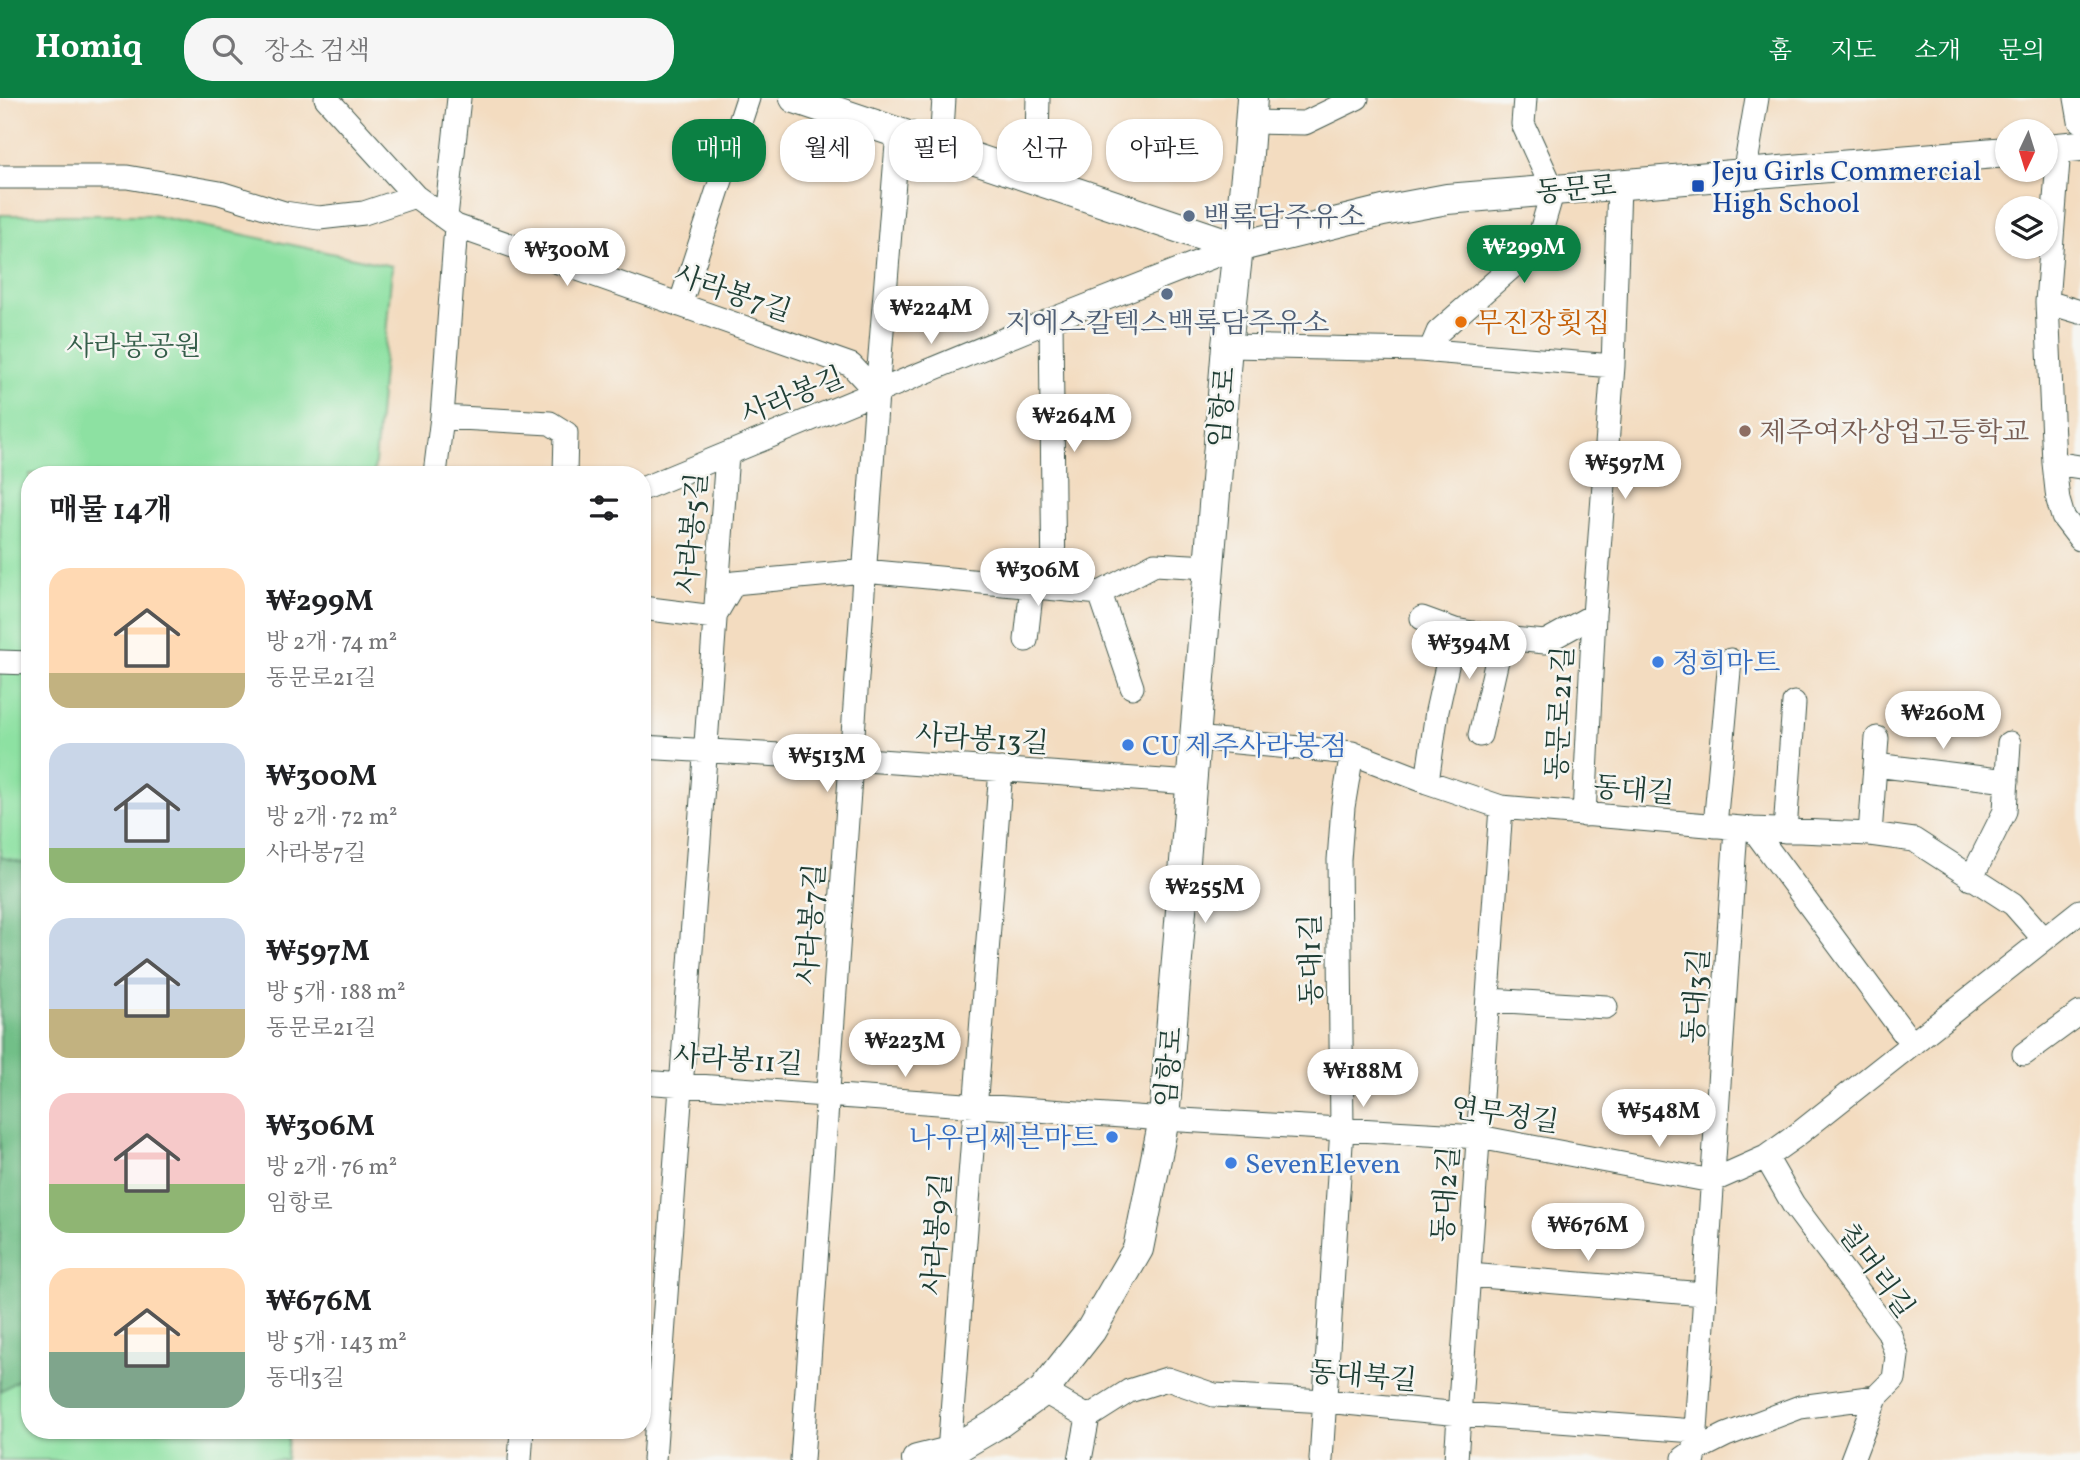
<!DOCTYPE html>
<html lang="ko">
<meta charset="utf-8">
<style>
:root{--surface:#fff;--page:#f6f6f6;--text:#202124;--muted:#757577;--accent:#0b8043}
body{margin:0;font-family:Vollkorn,"Noto Serif KR",serif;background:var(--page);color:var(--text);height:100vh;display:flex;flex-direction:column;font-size:26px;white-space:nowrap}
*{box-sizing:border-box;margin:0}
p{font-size:23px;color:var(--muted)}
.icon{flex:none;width:38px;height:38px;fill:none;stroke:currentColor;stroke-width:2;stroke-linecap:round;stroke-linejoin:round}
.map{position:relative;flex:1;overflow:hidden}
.details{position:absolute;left:21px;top:368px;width:630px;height:973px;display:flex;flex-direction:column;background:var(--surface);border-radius:28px;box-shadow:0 2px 5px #0004}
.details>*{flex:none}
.banner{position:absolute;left:672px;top:21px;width:665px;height:63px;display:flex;gap:14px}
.needle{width:46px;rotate:184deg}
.tools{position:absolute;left:1995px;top:21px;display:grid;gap:14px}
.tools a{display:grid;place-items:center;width:63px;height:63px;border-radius:50%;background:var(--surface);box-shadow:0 2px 5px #0004;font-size:35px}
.price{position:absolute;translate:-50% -60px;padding:0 16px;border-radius:24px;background:#fff;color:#222;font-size:23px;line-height:46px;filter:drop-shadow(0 2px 4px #0008)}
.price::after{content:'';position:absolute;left:50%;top:42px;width:21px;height:16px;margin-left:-10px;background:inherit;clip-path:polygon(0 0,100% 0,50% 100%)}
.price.current{background:var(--accent);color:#fff}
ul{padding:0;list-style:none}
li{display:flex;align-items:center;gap:21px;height:175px;padding:0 28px}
li span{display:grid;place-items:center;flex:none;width:196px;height:140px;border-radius:21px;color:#555}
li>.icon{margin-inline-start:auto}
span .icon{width:84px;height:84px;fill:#fffc;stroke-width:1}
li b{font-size:30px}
h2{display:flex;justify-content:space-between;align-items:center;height:84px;padding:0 28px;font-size:30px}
.chip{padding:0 24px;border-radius:28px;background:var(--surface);box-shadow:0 2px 5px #0004;font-size:24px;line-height:63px}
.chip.current{background:var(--accent);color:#fff}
header{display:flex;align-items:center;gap:42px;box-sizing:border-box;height:98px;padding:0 35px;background:var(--accent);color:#fff}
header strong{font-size:33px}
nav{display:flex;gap:38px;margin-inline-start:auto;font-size:24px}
.search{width:490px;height:63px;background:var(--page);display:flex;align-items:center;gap:18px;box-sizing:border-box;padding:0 24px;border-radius:28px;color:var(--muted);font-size:26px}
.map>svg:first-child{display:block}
.green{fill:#8de1a2;stroke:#568f6b;stroke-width:2}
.forest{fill:#72bf88;stroke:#487e5e;stroke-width:2}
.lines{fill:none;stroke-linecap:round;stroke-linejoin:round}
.minor-casing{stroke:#3f5549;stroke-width:25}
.major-casing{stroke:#3f5549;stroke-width:32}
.minor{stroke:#fff;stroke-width:23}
.major{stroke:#fff;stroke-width:30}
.transit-dot{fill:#1a4fb4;stroke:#f6f6f2;stroke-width:2.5}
.service-dot{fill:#5c6f8a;stroke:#f6f6f2;stroke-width:2.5}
.food-dot{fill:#e8710a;stroke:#f6f6f2;stroke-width:2.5}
.education-dot{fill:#8d6e63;stroke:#f6f6f2;stroke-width:2.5}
.shop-dot{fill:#3f7fe0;stroke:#f6f6f2;stroke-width:2.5}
.labels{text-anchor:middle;stroke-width:5;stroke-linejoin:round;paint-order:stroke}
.transit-label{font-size:28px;fill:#164399;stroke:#f6f6f2;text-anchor:start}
.street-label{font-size:28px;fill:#1f3d34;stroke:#f6f6f2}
.service-label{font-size:28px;fill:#4e5e75;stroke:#f6f6f2;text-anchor:start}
.food-label{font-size:28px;fill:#c56008;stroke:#f6f6f2;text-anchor:start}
.park-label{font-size:28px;fill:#355e4a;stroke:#f6f6f2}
.education-label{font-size:28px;fill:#785e54;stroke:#f6f6f2;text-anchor:start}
.shop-label{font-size:28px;fill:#366cbe;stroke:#f6f6f2;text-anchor:start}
</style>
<header>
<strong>Homiq</strong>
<div class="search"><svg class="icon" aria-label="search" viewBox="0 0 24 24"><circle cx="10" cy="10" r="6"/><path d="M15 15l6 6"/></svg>장소 검색</div>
<nav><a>홈</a><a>지도</a><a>소개</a><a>문의</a></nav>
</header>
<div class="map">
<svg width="2080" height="1362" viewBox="0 0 2080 1362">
<rect width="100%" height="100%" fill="#f6f6f2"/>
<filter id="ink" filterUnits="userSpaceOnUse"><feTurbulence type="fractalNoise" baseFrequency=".0143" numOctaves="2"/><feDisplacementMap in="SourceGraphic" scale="14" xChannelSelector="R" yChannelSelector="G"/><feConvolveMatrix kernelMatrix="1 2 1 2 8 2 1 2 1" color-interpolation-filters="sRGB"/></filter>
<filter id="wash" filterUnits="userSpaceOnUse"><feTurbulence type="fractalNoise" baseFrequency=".00686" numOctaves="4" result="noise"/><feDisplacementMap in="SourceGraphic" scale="28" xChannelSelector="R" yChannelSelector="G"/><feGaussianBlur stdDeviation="1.57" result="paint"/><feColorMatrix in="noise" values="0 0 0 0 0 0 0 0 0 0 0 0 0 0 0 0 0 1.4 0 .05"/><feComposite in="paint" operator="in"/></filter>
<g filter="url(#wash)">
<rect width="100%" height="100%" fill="#f3dcc0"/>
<path class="green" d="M 0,117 L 151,117 L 392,168 L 374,376 L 30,376 L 30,1332 L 289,1332 L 286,1362 L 0,1362 Z"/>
<path class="forest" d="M 0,759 L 30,766 L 30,1275 L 0,1293 Z"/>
</g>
<g filter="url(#ink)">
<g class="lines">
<defs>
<path id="minor" d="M 326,0 L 415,98 L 456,128 L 851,267 L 877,295
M 2076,0 L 2080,23
M 1250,24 L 1305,25 L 1357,0
M 941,48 L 944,0
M 2059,50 L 2047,204 L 2054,365 L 2058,402 L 2063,419 L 2080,441
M 1744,77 L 1757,0
M 0,79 L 127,79 L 220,95 L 284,115 L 319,120 L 364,115 L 415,98
M 1036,81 L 1038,0
M 446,119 L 459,0
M 2047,204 L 2080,214
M 680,207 L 748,0
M 1051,222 L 1054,490
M 1227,248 L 1420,252 L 1613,268
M 1430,253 L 1438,234 L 1537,147 L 1553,92 L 1523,26 L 1525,0
M 442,319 L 550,325 L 566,335 L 565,376
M 2054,365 L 2080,369
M 435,376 L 442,319 L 456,128
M 642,391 L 1051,222 L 1237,149
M 1100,495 L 1132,589
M 642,510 L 714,519 L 734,485 L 864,473 L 1100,495 L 1155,466 L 1208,469
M 1422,520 L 1455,532 L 1502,540 L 1545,544 L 1594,517
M 1026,542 L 1032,487
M 0,564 L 30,565
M 1480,637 L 1502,540
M 1195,640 L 1352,655 L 1427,684 L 1501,709 L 1753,731 L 1870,736 L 1914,742 L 2013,806 L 2043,840
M 642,649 L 851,661 L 1191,685
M 1875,667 L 2007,683
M 1427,684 L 1437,613 L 1455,532
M 1584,717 L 1594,517 L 1613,268 L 1619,87
M 1715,728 L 1730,562
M 1753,731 L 1912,946
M 1785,733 L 1794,605
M 1870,736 L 1877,640
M 1971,781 L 2005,713 L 2009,645
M 1489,902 L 1606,909
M 2024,956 L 2080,915
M 642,984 L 1164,1021 L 1479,1039 L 1712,1083 L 1766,1059 L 1797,1037 L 2080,813
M 1766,1059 L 1793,1106 L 1889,1234 L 1897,1258 L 1894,1281 L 1876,1299 L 1852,1362
M 1469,1177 L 1704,1196
M 1043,1293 L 1088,1319 L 1129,1293 L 1167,1281 L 1214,1297 L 1325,1303 L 1460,1316 L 1695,1333
M 949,1354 L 1001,671
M 1684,1360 L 1694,1353 L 1726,1337 L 1800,1309 L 1876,1299
M 520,1362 L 522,1332
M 654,1362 L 727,356
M 802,1362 L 877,295 L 898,34
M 1080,1362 L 1088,1319
M 1321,1362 L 1342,1030 L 1339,762 L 1343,709 L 1352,655
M 1456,1362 L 1501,709
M 1694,1362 L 1736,730"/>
<path id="major" d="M 795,0 L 1237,149 L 1383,113 L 1447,101 L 2007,54
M 2046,51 L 2080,48
M 917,1362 L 949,1354 L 1000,1324 L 1043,1293 L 1091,1232 L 1138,1151 L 1164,1021 L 1227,248 L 1247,69 L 1252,0"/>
</defs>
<use href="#minor" class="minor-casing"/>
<use href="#major" class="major-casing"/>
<use href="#minor" class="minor"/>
<use href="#major" class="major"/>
</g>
</g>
<rect class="transit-dot" x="1691" y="81" width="14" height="14" rx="3.5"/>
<g class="service-dot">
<circle cx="1189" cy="118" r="7"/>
<circle cx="1167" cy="196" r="7"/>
</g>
<circle class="food-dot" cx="1461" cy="224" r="7"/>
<circle class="education-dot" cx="1745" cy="333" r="7"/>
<g class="shop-dot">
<circle cx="1658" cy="564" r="7"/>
<circle cx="1128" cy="647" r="7"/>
<circle cx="1112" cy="1039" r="7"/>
<circle cx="1231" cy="1065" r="7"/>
</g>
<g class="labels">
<g class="transit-label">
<text x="1712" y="82">Jeju Girls Commercial<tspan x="1712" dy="32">High School</tspan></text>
</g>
<g class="street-label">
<text transform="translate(1576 90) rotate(-5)" y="10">동문로</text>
<text transform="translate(733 194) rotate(19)" y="10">사라봉7길</text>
<text transform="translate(792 297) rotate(-22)" y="10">사라봉길</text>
<text transform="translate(1221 309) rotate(-85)" y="10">임항로</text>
<text transform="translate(691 435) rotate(-85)" y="10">사라봉5길</text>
<text transform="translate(1559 615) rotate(-87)" y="10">동문로21길</text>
<text transform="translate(982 640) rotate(4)" y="10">사라봉13길</text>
<text transform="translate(1634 691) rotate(5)" y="10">동대길</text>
<text transform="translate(810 826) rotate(-86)" y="10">사라봉7길</text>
<text transform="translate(1310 862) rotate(-91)" y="10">동대1길</text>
<text transform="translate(1695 898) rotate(-86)" y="10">동대3길</text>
<text transform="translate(738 961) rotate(4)" y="10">사라봉11길</text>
<text transform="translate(1168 969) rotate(-85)" y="10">임항로</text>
<text transform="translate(1505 1016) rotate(8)" y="10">연무정길</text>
<text transform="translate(1445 1096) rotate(-86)" y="10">동대2길</text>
<text transform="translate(936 1136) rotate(-86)" y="10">사라봉9길</text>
<text transform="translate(1877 1172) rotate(54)" y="10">칠머리길</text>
<text transform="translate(1363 1277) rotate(5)" y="10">동대북길</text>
</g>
<g class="service-label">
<text x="1203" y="128">백록담주유소</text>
<text x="1167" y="234" text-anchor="middle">지에스칼텍스백록담주유소</text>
</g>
<g class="food-label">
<text x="1475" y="234">무진장횟집</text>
</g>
<g class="park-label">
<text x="134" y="257">사라봉공원</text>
</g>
<g class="education-label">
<text x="1759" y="343">제주여자상업고등학교</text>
</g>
<g class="shop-label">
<text x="1672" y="574">정희마트</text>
<text x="1142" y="657">CU 제주사라봉점</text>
<text x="1098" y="1049" text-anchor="end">나우리쎄븐마트</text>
<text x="1245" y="1075">SevenEleven</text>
</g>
</g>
</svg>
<div class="tools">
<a><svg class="needle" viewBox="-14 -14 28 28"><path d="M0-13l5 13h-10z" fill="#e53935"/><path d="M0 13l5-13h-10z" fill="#757577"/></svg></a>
<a><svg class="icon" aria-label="layers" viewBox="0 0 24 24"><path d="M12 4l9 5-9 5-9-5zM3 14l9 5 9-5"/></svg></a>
</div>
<b class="price current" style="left:1524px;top:187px">₩299M</b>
<b class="price" style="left:567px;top:190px">₩300M</b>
<b class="price" style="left:931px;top:248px">₩224M</b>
<b class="price" style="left:1074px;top:356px">₩264M</b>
<b class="price" style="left:1625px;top:403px">₩597M</b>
<b class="price" style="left:1038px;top:510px">₩306M</b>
<b class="price" style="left:1469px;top:583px">₩394M</b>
<b class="price" style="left:1943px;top:653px">₩260M</b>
<b class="price" style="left:827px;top:696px">₩513M</b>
<b class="price" style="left:1205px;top:827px">₩255M</b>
<b class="price" style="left:905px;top:981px">₩223M</b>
<b class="price" style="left:1363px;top:1011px">₩188M</b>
<b class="price" style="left:1659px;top:1051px">₩548M</b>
<b class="price" style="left:1588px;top:1165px">₩676M</b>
<div class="banner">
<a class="chip current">매매</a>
<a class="chip">월세</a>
<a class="chip">필터</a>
<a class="chip">신규</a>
<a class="chip">아파트</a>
</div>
<section class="details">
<h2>매물 14개<svg class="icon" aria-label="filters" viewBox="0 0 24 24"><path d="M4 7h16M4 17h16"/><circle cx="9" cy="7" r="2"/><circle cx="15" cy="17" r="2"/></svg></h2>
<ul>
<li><span style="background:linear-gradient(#ffd9b3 75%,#c2b280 0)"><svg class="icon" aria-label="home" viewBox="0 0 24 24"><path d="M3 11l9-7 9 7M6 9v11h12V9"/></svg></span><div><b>₩299M</b><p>방 2개 · 74 m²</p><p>동문로21길</p></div></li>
<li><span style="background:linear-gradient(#c9d6e8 75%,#8fb573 0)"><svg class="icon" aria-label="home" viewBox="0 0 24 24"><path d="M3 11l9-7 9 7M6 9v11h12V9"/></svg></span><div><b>₩300M</b><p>방 2개 · 72 m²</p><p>사라봉7길</p></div></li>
<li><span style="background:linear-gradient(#c9d6e8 65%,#c2b280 0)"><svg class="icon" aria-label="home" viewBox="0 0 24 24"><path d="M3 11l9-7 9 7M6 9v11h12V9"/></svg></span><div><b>₩597M</b><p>방 5개 · 188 m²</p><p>동문로21길</p></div></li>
<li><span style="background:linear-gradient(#f6c9c9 65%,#8fb573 0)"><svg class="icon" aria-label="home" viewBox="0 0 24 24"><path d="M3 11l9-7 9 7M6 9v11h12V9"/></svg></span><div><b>₩306M</b><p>방 2개 · 76 m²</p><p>임항로</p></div></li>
<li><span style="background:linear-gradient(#ffd9b3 60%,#7fa58c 0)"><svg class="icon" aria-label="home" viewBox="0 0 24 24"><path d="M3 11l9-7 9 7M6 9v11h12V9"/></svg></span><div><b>₩676M</b><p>방 5개 · 143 m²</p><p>동대3길</p></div></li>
</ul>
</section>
</div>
